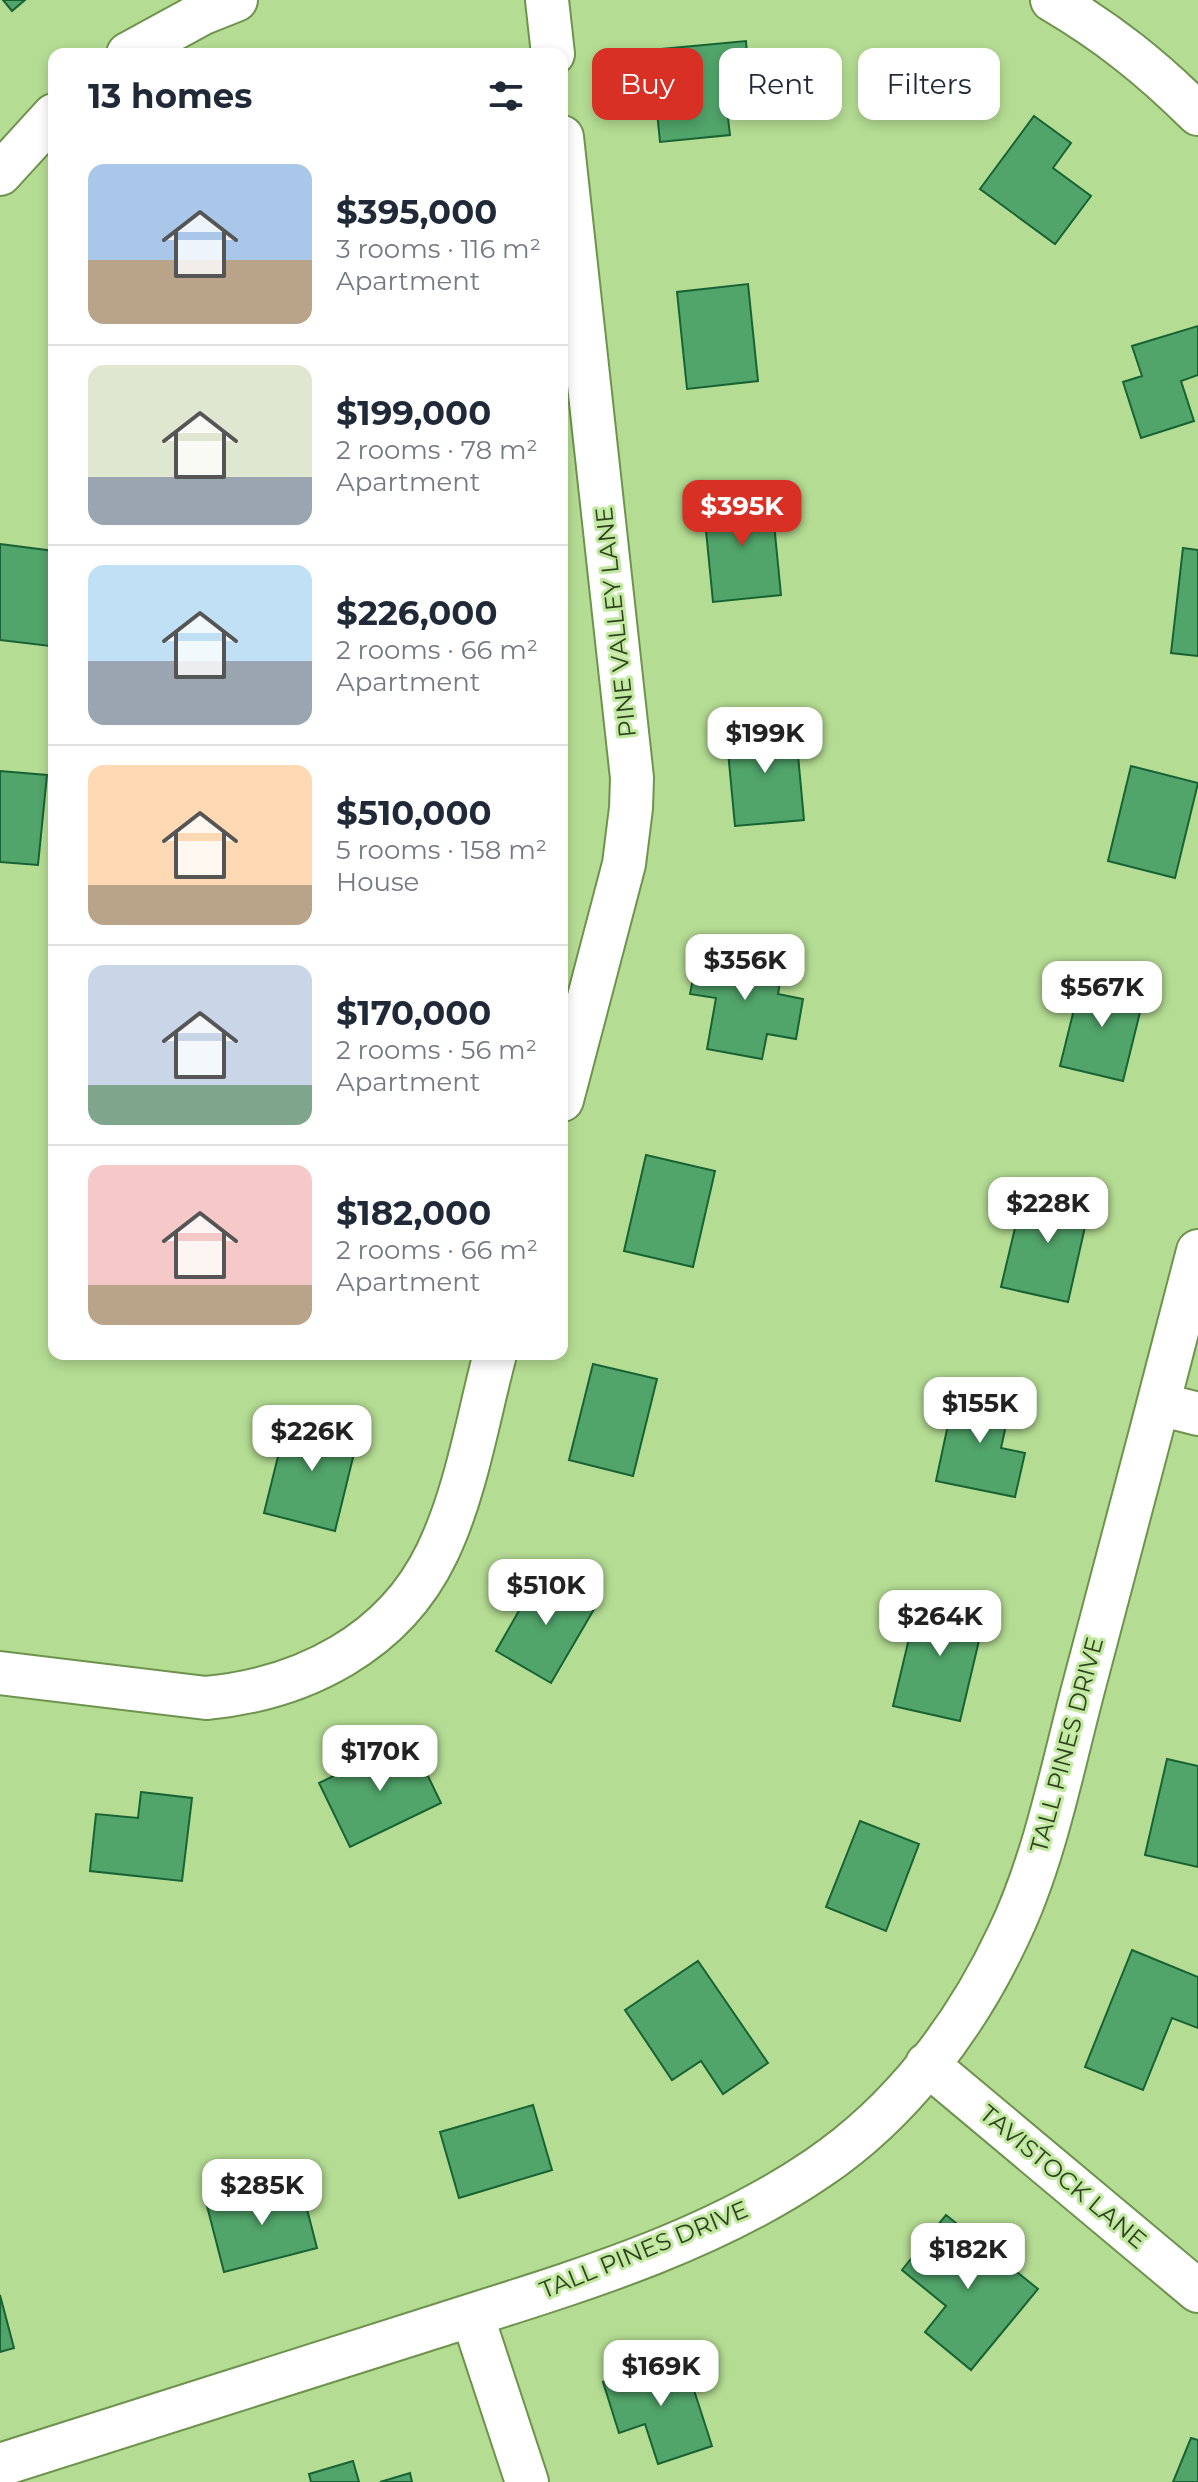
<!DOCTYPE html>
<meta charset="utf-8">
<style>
:root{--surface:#fff;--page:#f2f2f3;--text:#1f2937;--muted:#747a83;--line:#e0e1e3;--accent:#d93025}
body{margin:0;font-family:Montserrat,sans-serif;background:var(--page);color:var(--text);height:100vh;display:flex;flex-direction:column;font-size:30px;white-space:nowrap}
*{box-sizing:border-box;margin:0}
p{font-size:26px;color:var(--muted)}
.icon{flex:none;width:44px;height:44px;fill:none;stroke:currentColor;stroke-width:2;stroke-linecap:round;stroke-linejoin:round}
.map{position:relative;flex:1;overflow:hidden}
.drawer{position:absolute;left:48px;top:48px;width:520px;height:1312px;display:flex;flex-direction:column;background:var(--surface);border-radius:16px;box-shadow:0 4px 12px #0003}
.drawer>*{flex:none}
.top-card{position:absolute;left:592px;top:48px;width:486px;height:72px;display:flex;gap:16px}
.price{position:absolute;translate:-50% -68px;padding:0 18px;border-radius:16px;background:#fff;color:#222;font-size:26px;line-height:52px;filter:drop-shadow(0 2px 4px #0008)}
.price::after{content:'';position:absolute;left:50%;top:48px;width:24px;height:18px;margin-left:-12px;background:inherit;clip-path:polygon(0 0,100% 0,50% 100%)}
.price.active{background:var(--accent);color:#fff}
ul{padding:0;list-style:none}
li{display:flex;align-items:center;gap:24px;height:200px;padding:0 40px}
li+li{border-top:2px solid var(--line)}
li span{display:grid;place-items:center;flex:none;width:224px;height:160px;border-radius:16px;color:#555}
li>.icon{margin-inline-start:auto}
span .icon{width:96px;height:96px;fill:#fffc;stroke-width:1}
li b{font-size:34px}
h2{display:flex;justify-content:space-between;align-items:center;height:96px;padding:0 40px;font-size:34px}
.tag{padding:0 28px;border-radius:16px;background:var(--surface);box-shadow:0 4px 12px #0003;font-size:28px;line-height:72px}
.tag.active{background:var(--accent);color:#fff}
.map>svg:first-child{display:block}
.building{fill:#51a46a;stroke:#186334;stroke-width:2}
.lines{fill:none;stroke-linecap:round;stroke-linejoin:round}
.minor-casing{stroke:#6e934e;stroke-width:46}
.minor{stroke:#fff;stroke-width:42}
.labels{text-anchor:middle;stroke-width:6;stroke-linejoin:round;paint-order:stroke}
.street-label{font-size:24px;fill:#304022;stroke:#c1e9a0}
</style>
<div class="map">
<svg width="1198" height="2482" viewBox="0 0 1198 2482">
<rect width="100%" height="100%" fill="#b4dc93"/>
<path class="building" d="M 3,0 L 25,0 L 12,11 Z
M 746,41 L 749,80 L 724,83 L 730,135 L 660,142 L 651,50 Z
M 1034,116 L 1071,143 L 1053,168 L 1091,196 L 1055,244 L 980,189 Z
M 748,284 L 758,381 L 687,389 L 677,292 Z
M 1198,326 L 1198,375 L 1181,381 L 1194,421 L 1141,438 L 1123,382 L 1142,376 L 1132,346 Z
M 771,493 L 781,595 L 713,602 L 703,500 Z
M 0,544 L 54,551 L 54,615 L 50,646 L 0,640 Z
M 1183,548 L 1198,550 L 1198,656 L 1171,653 Z
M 795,723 L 804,820 L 735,826 L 726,730 Z
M 1131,766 L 1198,783 L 1175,878 L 1108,861 Z
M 0,771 L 47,775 L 38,865 L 0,862 Z
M 699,948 L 783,964 L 778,994 L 803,999 L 796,1039 L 767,1034 L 762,1059 L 707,1049 L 716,998 L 690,994 Z
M 1082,977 L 1145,992 L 1123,1081 L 1060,1066 Z
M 646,1155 L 715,1171 L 693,1267 L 624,1251 Z
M 1045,1186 L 1092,1196 L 1068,1302 L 1001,1287 L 1020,1207 L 1039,1211 Z
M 593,1364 L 657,1379 L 633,1476 L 569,1460 Z
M 956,1387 L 1012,1398 L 1001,1448 L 1025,1453 L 1015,1497 L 936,1481 Z
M 288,1416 L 359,1433 L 335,1531 L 264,1513 Z
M 541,1572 L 597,1604 L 551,1683 L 496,1651 Z
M 919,1596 L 986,1611 L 960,1721 L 893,1706 Z
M 410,1739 L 441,1803 L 350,1847 L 319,1783 Z
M 1167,1759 L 1198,1766 L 1198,1867 L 1145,1855 Z
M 141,1792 L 192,1798 L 182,1881 L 90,1871 L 96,1814 L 138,1818 Z
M 860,1821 L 919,1844 L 886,1931 L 826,1907 Z
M 1132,1950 L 1198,1977 L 1198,2028 L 1172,2018 L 1143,2090 L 1085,2067 Z
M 698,1961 L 768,2063 L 723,2094 L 701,2061 L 672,2080 L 625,2010 Z
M 533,2105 L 552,2170 L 459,2198 L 440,2132 Z
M 300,2182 L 317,2248 L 224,2272 L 207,2206 Z
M 946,2215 L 1038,2289 L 971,2370 L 925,2332 L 946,2306 L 902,2270 Z
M 0,2295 L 14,2348 L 0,2352 Z
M 683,2356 L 712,2446 L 658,2464 L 645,2424 L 619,2433 L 603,2382 Z
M 1191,2438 L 1198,2440 L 1198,2482 L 1173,2482 Z
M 353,2461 L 359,2482 L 311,2482 L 309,2474 Z
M 410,2473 L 412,2482 L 380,2482 Z"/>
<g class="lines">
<defs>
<path id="minor" d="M 547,0 L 553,54
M 1052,0 C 1108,33 1152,68 1198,114
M 128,54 L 201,14 L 236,0
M 562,137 L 632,778 L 631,808 L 624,864 L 562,1100
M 0,174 L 54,115
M 1159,1404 L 1198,1414
M 0,1673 L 206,1698 C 303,1689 394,1643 437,1553 C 466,1493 478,1418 495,1354
M 927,2064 L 1198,2291
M 472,2315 L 527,2482
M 0,2465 C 142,2420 283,2375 425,2330 C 558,2287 701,2248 818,2168 C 901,2112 966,2026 1008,1936 C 1045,1860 1063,1764 1085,1682 C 1123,1538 1161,1395 1198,1251"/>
</defs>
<use href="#minor" class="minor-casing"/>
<use href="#minor" class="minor"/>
</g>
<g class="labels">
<g class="street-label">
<text transform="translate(616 622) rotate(-96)" y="8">PINE VALLEY LANE</text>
<text transform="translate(1067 1745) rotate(-75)" y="8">TALL PINES DRIVE</text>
<text transform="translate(1063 2177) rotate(40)" y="8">TAVISTOCK LANE</text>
<text transform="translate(644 2250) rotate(-22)" y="8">TALL PINES DRIVE</text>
</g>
</g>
</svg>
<b class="price active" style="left:742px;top:548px">$395K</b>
<b class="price" style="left:765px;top:775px">$199K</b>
<b class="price" style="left:745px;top:1002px">$356K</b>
<b class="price" style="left:1102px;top:1029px">$567K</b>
<b class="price" style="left:1048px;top:1245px">$228K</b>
<b class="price" style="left:980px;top:1445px">$155K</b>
<b class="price" style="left:312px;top:1473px">$226K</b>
<b class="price" style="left:546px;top:1627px">$510K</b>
<b class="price" style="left:940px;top:1658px">$264K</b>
<b class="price" style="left:380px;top:1793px">$170K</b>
<b class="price" style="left:262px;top:2227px">$285K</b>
<b class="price" style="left:968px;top:2291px">$182K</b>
<b class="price" style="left:661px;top:2408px">$169K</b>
<div class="top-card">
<a class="tag active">Buy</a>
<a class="tag">Rent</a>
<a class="tag">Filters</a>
</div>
<section class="drawer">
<h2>13 homes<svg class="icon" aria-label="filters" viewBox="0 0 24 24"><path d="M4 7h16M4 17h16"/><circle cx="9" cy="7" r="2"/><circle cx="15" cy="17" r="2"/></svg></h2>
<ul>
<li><span style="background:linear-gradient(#a9c7e8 60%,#b9a48a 0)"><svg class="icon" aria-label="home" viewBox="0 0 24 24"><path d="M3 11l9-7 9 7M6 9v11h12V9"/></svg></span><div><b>$395,000</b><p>3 rooms · 116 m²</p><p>Apartment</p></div></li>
<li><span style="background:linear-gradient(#dfe7d0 70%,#9aa5b1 0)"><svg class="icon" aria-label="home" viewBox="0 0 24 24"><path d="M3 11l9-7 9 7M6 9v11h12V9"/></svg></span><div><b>$199,000</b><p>2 rooms · 78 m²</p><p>Apartment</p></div></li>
<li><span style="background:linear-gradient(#bfe0f5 60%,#9aa5b1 0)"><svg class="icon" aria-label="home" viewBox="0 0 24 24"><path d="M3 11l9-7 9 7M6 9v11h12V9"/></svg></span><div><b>$226,000</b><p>2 rooms · 66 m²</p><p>Apartment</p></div></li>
<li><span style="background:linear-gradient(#ffd9b3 75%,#b9a48a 0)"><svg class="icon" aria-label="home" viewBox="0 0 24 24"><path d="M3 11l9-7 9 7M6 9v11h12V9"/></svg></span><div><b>$510,000</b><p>5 rooms · 158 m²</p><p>House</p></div></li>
<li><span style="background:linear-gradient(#c9d6e8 75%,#7fa58c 0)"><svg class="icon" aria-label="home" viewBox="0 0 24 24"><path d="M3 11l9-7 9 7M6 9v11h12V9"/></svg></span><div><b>$170,000</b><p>2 rooms · 56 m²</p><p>Apartment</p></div></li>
<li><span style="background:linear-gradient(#f6c9c9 75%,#b9a48a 0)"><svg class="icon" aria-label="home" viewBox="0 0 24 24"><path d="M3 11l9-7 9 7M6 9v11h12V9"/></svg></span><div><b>$182,000</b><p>2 rooms · 66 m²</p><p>Apartment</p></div></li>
</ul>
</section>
</div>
